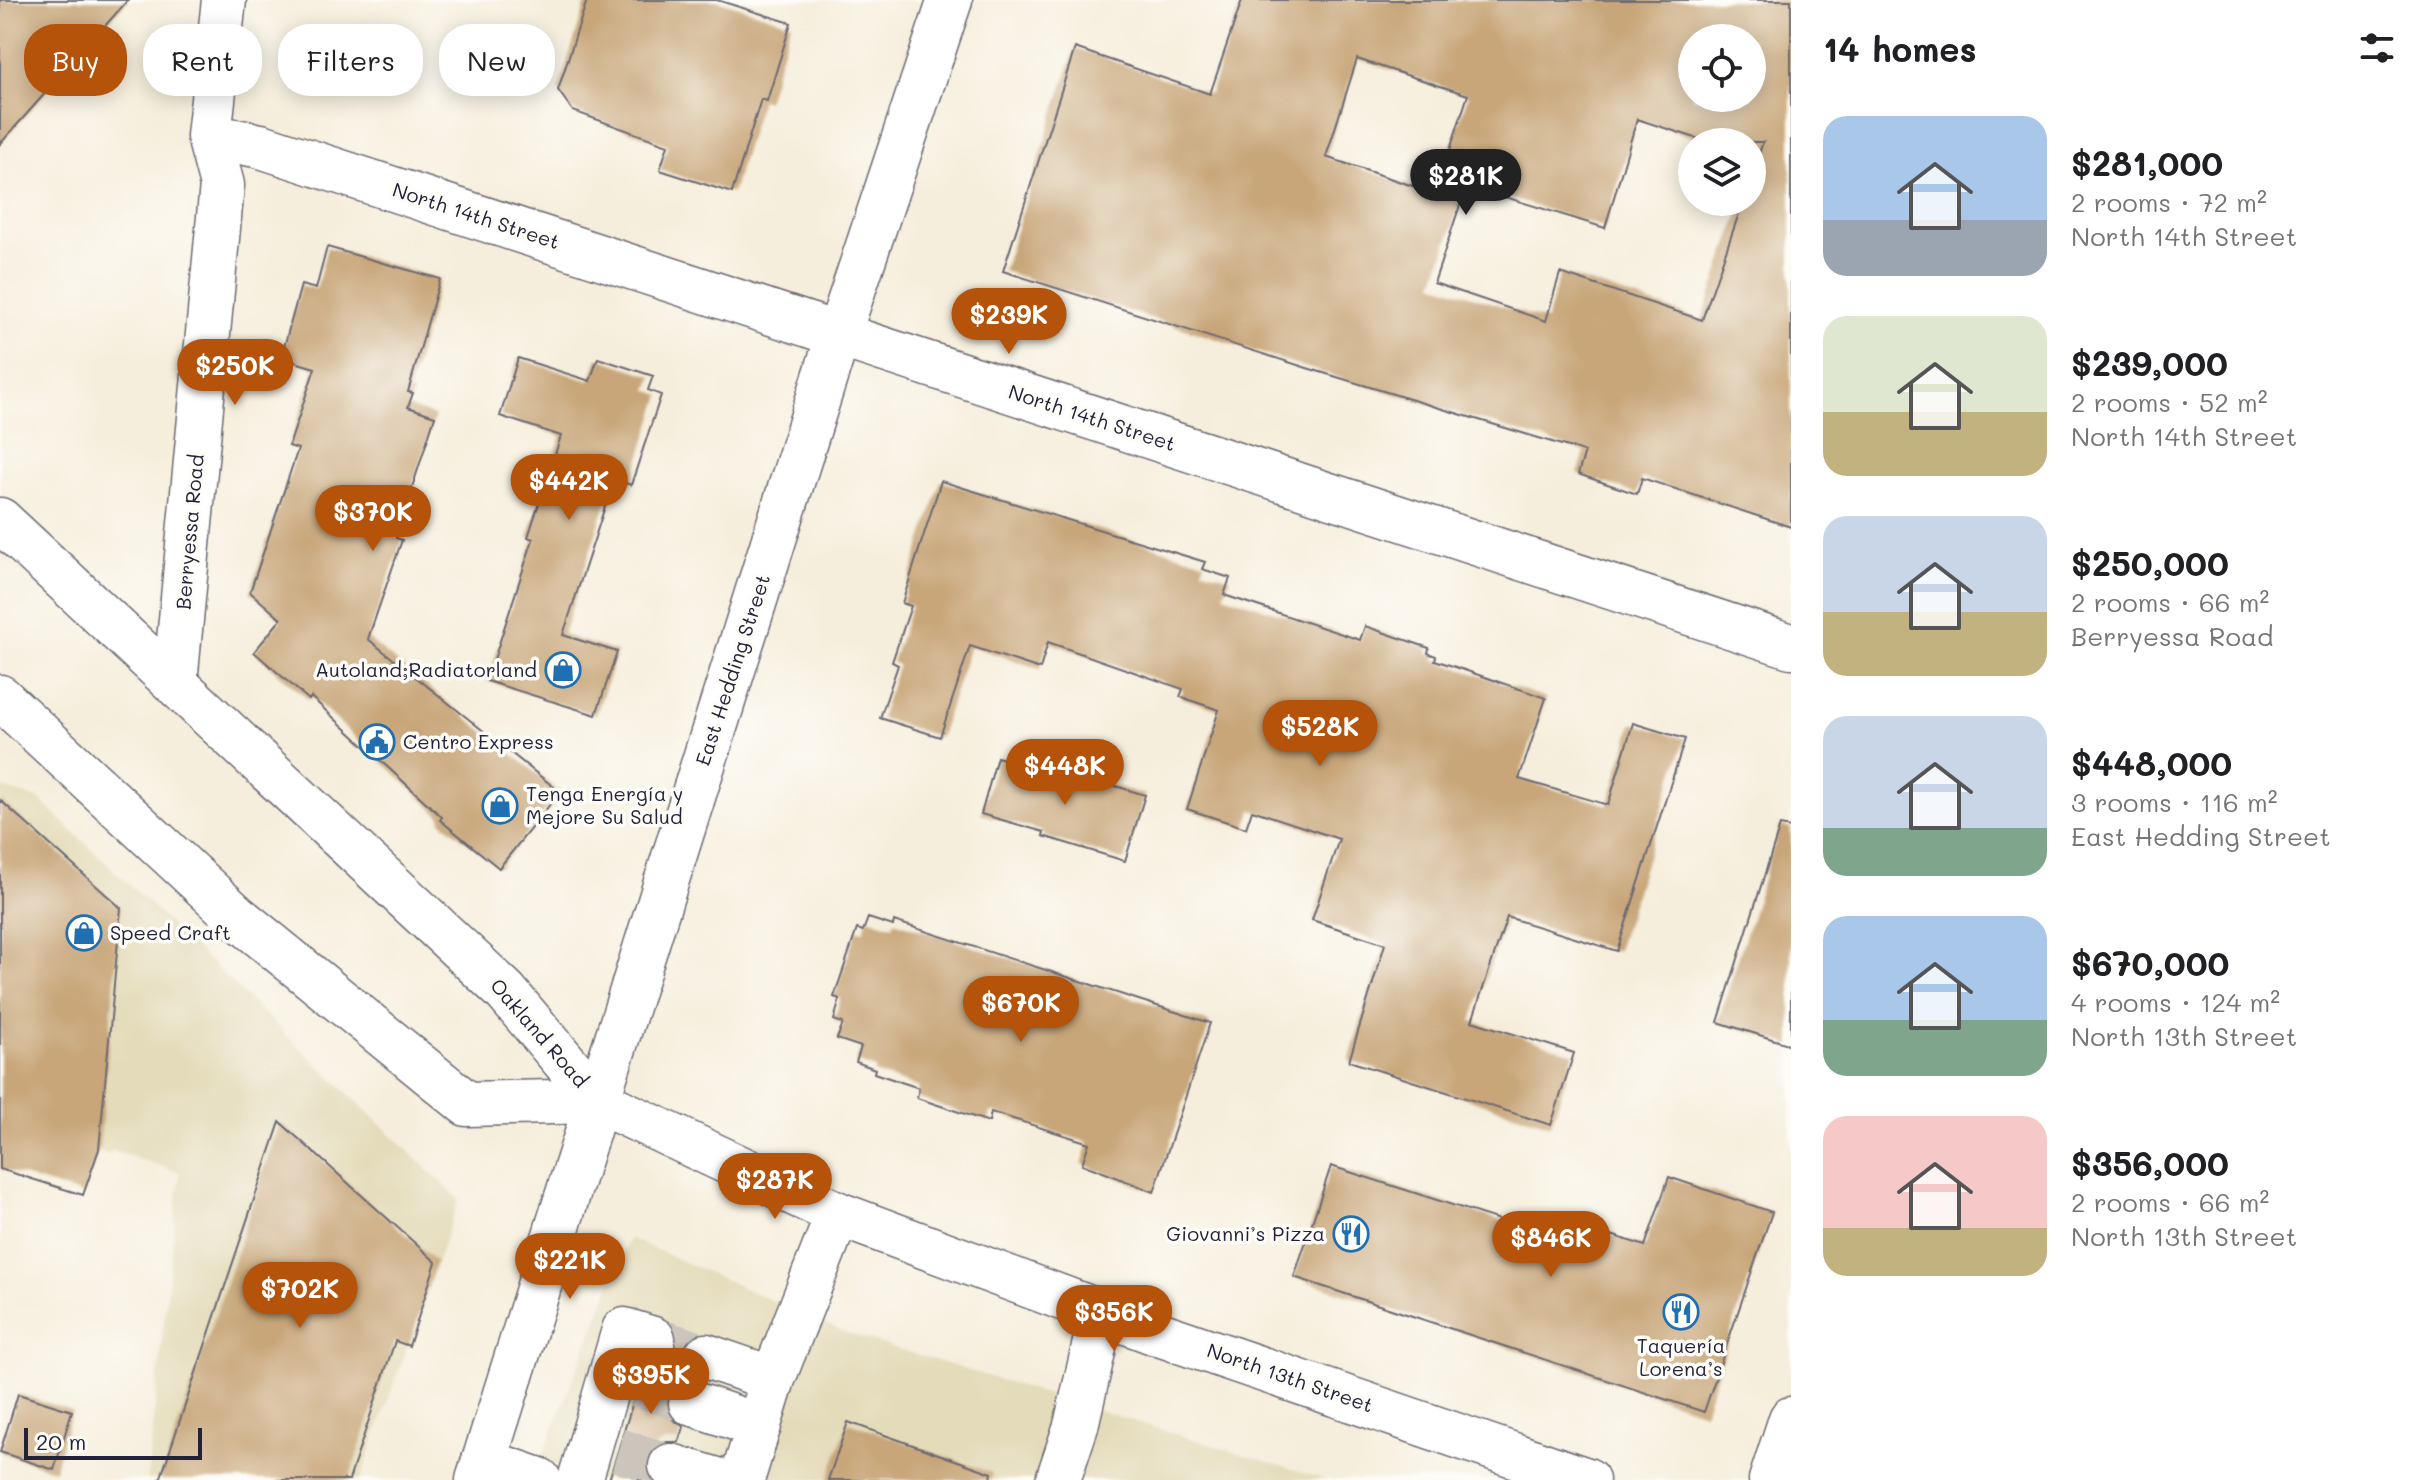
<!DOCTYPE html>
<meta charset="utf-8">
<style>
:root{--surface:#fff;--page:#f2f2f2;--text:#202124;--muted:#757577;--accent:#b45309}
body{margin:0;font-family:Mali,sans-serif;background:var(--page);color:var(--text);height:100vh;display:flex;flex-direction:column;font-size:30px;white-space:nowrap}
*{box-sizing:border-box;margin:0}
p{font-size:26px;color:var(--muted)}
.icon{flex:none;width:44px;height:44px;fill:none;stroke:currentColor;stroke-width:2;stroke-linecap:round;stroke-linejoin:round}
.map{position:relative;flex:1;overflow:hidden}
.details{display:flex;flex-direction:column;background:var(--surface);width:640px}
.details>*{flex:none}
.top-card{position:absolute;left:24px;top:24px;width:760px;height:72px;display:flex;gap:16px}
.tools{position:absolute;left:1678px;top:24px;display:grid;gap:16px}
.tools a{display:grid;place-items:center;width:88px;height:88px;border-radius:50%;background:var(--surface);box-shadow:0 4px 20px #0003;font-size:40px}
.scale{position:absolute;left:24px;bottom:20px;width:178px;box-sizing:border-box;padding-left:8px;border:4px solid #22223b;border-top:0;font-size:22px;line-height:28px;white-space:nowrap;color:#22223b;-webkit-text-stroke:6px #fdfcf7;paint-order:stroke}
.price{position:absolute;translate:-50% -68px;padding:0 18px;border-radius:28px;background:var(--accent);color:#fff;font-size:26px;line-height:52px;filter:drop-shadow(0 2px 4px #0008)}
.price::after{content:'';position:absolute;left:50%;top:48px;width:24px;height:18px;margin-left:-12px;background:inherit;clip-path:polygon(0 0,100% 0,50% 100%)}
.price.current{background:#222;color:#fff}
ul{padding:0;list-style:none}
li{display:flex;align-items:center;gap:24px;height:200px;padding:0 32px}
li span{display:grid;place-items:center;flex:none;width:224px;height:160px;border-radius:24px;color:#555}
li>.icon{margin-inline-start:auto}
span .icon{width:96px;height:96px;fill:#fffc;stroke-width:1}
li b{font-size:34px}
h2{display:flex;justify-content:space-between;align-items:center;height:96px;padding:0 32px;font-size:34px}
.chip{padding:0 28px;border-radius:32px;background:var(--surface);box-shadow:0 4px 20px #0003;font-size:28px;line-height:72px}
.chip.current{background:var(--accent);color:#fff}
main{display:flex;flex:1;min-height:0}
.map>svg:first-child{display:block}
.built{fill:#e4dbba}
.building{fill:#c8a679;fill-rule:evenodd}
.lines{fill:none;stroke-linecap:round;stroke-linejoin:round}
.minor-tunnel{stroke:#ccc5bc;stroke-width:44;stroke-dasharray:44 22;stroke-linecap:butt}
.minor-casing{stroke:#6c6973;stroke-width:47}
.major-casing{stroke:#6c6973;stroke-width:47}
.minor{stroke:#fff;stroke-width:44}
.major{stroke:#fff;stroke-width:44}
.labels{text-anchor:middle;stroke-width:7;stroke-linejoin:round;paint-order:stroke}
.street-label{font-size:20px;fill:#22223b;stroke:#fdfcf7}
.poi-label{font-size:20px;fill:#22223b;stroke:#fdfcf7;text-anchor:start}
</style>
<main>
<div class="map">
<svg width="1791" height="1480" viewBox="0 0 1791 1480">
<rect width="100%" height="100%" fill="#fdfcf7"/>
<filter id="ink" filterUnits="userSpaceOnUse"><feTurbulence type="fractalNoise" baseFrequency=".0125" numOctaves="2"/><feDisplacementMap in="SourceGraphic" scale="16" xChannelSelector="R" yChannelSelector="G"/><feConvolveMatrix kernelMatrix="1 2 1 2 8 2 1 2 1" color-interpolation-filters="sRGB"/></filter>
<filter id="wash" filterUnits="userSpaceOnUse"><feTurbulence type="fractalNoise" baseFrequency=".006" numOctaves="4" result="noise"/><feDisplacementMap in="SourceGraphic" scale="32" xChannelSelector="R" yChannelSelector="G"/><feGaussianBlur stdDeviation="1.8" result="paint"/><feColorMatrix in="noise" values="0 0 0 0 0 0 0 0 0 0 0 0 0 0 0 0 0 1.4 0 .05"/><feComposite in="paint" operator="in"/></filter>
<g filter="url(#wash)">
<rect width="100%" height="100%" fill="#f6eedc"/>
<path class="built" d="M 0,787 L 39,799 L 459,1199 L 360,1480 L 147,1480 L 180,1172 L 111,1150 L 110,1155 L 98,1151 L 106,1065 L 0,1031 Z
M 629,1238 L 849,1334 L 1327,1480 L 533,1480 Z"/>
<g id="blocks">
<path class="building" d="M 0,0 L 128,0 L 0,144 Z
M 587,0 L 717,0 L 791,23 L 767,101 L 761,99 L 732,193 L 660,170 L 668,145 L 573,111 L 558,90 Z
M 1242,0 L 1791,0 L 1791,527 L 1642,478 L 1637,494 L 1578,474 L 1585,452 L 1307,368 L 1003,271 L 1075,48 L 1210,94 ZM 1692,38 L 1752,38 L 1752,98 L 1692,98 ZM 1357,59 L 1468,95 L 1441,177 L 1605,228 L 1637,119 L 1708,142 L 1763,142 L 1752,174 L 1752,202 L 1743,202 L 1702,320 L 1560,273 L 1546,321 L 1434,283 L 1461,202 L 1326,157 Z
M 327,247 L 440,279 L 408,392 L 413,393 L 408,407 L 435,416 L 396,538 L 402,540 L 368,639 L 560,792 L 499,868 L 440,820 L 442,817 L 311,697 L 309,700 L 254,652 L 281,619 L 250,592 L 298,449 L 289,446 L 315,368 L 281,358 L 301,285 L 316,289 Z
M 518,358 L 590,381 L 598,358 L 653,376 L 648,390 L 661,395 L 631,485 L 614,479 L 563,635 L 617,652 L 596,715 L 487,681 L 533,539 L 528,537 L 561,436 L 500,416 Z
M 941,481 L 1205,562 L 1202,569 L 1230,578 L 1224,595 L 1360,640 L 1365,626 L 1429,648 L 1428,653 L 1436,656 L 1435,660 L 1546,698 L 1519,779 L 1608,805 L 1633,723 L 1685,739 L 1617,951 L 1507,917 L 1472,1021 L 1574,1053 L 1551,1125 L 1349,1061 L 1385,944 L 1312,920 L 1339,839 L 1252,810 L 1246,828 L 1187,809 L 1219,710 L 1180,697 L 1183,689 L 1048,642 L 1040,669 L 970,646 L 940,737 L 880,718 L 898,665 L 892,662 L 911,606 L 902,603 Z
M 997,757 L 1062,775 L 1063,770 L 1145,795 L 1125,861 L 1043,836 L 1044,832 L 981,814 Z
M 0,800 L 121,908 L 99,1149 L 83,1195 L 0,1169 Z
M 1780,826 L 1791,828 L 1791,1045 L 1718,1022 Z
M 868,918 L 893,926 L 894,921 L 1210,1023 L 1154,1192 L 1082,1164 L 1089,1143 L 991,1112 L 989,1122 L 917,1098 L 919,1088 L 874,1073 L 875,1069 L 856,1062 L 861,1047 L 837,1039 L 843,1023 L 834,1020 L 840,999 L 834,997 L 857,929 L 863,931 Z
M 280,1122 L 436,1262 L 409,1346 L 395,1341 L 349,1480 L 160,1480 Z
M 1331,1166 L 1546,1235 L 1553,1216 L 1645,1246 L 1669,1177 L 1772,1212 L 1704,1412 L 1294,1277 Z
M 677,1332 L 691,1336 L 683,1347 L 681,1360 L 687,1372 L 697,1379 L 675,1384 L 667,1396 L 667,1409 L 672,1419 L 684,1427 L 679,1442 L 665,1442 L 653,1448 L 647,1460 L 651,1480 L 609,1480 L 645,1363 L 659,1363 L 670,1357 L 677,1346 Z
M 18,1394 L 72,1411 L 54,1470 L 0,1452 Z
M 848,1422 L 992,1473 L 991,1480 L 828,1480 Z"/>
</g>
</g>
<g filter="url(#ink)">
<use href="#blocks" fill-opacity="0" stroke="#6c6973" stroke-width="2"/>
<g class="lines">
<path class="minor-tunnel" d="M 653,1339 L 706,1356
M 638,1385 L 691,1403
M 618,1450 L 671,1466"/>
<defs>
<path id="minor" d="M 209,136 L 261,146 L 1791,646
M 175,683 L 222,185 L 209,136 L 224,0
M 706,1356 L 773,1379
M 691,1403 L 759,1426
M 484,1461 L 539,1480
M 671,1466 L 717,1480
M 580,1480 L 624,1330 L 653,1339
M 742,1480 L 773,1379 L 838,1214
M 1058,1480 L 1076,1426 L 1102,1312
M 1771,1480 L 1791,1419"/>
<path id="major" d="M 0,520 L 505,991 L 598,1101 L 838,1214 L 1156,1333 L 1587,1480
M 0,697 L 235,915 L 467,1104 L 598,1101
M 478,1480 L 838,336 L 950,0"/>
</defs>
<use href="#minor" class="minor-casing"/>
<use href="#major" class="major-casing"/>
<use href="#minor" class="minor"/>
<use href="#major" class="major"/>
</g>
</g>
<defs>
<symbol id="shop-ring" viewBox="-11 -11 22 22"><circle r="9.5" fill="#fdfcf7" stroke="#1f6fb2" stroke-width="1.5"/><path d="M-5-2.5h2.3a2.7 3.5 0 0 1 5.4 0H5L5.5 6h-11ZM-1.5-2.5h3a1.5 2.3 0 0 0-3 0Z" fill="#1f6fb2"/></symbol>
<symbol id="civic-ring" viewBox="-11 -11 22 22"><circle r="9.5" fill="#fdfcf7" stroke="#1f6fb2" stroke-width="1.5"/><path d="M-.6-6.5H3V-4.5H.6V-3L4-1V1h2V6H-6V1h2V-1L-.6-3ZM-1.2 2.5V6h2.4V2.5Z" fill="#1f6fb2"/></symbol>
<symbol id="restaurant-ring" viewBox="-11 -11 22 22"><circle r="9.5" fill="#fdfcf7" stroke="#1f6fb2" stroke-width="1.5"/><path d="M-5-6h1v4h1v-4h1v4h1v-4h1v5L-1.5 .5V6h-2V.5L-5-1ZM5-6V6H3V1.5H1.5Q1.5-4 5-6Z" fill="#1f6fb2"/></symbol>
</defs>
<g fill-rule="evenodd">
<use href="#shop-ring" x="543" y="650" width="40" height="40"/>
<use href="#civic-ring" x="357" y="722" width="40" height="40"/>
<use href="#shop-ring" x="480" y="786" width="40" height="40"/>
<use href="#shop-ring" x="64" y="913" width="40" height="40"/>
<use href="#restaurant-ring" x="1331" y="1214" width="40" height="40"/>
<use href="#restaurant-ring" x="1661" y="1292" width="40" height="40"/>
</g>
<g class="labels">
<g class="street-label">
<text transform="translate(476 216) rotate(18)" y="7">North 14th Street</text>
<text transform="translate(1092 418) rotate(18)" y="7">North 14th Street</text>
<text transform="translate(190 532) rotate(-85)" y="7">Berryessa Road</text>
<text transform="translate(733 670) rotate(-72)" y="7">East Hedding Street</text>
<text transform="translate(539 1033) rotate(49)" y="7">Oakland Road</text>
<text transform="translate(1290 1378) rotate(19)" y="7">North 13th Street</text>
</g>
<g class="poi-label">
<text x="537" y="677" text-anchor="end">Autoland;Radiatorland</text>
<text x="403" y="749">Centro Express</text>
<text x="526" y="801">Tenga Energía y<tspan x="526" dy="23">Mejore Su Salud</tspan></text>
<text x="110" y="940">Speed Craft</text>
<text x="1325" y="1241" text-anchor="end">Giovanni’s Pizza</text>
<text x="1681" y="1353" text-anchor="middle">Taquería<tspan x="1681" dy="23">Lorena’s</tspan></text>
</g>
</g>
</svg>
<div class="tools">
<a><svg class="icon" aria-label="locate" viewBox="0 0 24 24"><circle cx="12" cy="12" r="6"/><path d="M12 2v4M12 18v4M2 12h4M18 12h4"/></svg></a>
<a><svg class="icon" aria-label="layers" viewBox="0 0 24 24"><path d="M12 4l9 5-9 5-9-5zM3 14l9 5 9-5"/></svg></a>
</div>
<div class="scale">20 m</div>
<b class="price current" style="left:1466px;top:217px">$281K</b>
<b class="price" style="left:1009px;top:356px">$239K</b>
<b class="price" style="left:235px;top:407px">$250K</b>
<b class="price" style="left:569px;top:522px">$442K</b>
<b class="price" style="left:373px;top:553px">$370K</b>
<b class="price" style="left:1320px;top:768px">$528K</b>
<b class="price" style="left:1065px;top:807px">$448K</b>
<b class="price" style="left:1021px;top:1044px">$670K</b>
<b class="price" style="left:775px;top:1221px">$287K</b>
<b class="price" style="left:1551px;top:1279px">$846K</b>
<b class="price" style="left:570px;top:1301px">$221K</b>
<b class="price" style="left:300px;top:1330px">$702K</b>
<b class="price" style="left:1114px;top:1353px">$356K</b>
<b class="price" style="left:651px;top:1416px">$395K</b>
<div class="top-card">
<a class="chip current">Buy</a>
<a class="chip">Rent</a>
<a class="chip">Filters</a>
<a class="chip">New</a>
</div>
</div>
<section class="details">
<h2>14 homes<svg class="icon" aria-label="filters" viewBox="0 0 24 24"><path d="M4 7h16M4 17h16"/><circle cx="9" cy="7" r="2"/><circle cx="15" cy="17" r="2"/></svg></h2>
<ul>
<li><span style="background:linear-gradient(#a9c7e8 65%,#9aa5b1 0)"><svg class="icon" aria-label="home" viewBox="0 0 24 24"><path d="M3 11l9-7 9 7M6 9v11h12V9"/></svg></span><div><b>$281,000</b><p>2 rooms · 72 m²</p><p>North 14th Street</p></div></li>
<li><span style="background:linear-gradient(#dfe7d0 60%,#c2b280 0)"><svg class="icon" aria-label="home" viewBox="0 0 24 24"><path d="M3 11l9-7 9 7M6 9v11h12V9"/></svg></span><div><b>$239,000</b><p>2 rooms · 52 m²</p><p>North 14th Street</p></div></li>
<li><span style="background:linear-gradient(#c9d6e8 60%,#c2b280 0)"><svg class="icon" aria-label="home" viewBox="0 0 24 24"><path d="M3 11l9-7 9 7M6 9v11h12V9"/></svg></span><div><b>$250,000</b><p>2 rooms · 66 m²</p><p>Berryessa Road</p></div></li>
<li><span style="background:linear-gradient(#c9d6e8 70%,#7fa58c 0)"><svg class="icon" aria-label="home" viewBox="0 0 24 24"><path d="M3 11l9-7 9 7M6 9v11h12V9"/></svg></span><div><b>$448,000</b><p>3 rooms · 116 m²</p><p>East Hedding Street</p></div></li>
<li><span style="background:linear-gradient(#a9c7e8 65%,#7fa58c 0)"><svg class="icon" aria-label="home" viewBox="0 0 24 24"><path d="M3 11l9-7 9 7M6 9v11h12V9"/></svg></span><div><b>$670,000</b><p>4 rooms · 124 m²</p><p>North 13th Street</p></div></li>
<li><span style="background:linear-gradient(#f6c9c9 70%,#c2b280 0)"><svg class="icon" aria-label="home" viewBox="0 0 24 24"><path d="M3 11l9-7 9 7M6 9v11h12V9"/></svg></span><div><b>$356,000</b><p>2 rooms · 66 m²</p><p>North 13th Street</p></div></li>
</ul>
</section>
</main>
